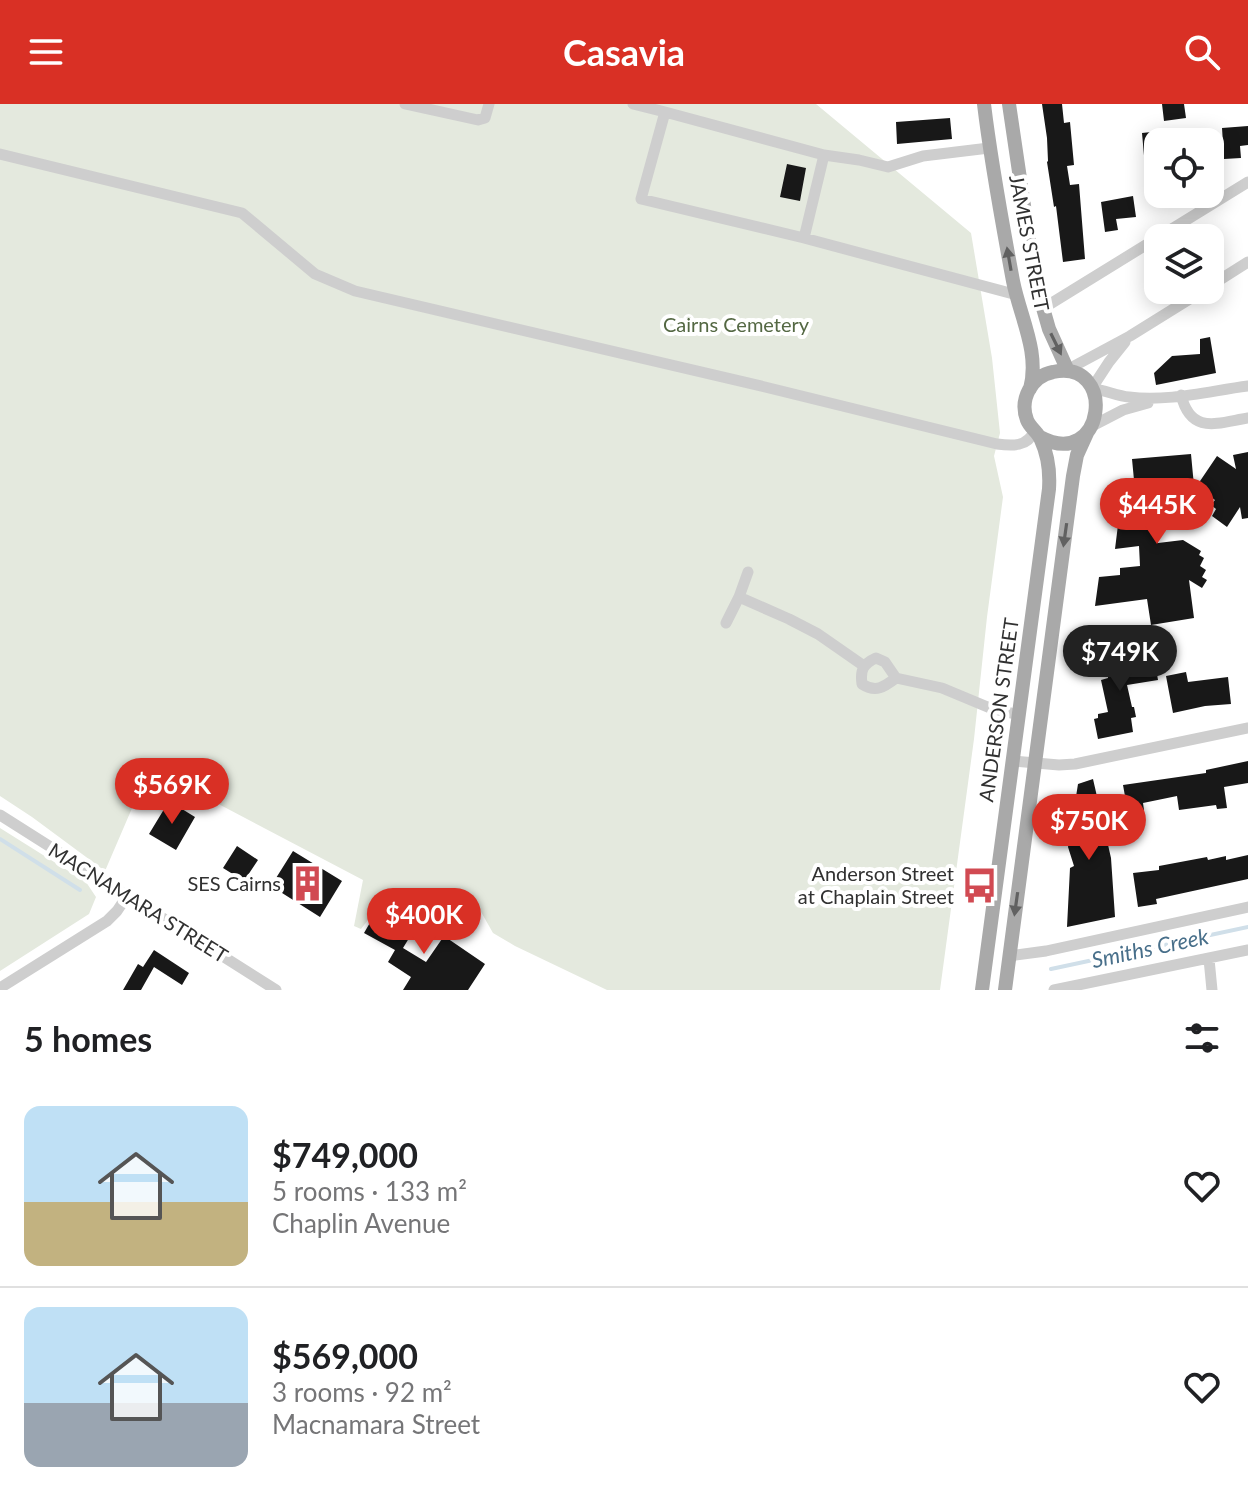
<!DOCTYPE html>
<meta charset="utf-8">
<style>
:root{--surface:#fff;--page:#f6f6f6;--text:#202124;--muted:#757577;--line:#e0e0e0;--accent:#d93025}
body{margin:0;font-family:Lato,sans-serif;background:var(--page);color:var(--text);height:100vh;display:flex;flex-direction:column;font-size:30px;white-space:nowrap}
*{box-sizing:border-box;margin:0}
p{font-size:26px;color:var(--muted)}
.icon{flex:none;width:44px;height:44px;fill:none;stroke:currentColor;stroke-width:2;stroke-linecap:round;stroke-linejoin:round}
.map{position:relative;height:886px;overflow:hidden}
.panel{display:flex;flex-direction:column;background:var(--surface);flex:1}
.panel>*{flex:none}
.buttons{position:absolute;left:1144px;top:24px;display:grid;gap:16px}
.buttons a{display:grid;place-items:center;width:80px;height:80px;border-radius:16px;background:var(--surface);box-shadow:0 4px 20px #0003;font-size:40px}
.price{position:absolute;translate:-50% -68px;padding:0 18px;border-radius:28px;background:var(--accent);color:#fff;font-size:26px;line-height:52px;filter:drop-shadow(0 2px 4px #0008)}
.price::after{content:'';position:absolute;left:50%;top:48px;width:24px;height:18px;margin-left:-12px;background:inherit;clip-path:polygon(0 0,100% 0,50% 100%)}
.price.on{background:#222;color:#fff}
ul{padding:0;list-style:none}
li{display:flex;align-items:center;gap:24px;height:200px;padding:0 24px}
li+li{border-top:2px solid var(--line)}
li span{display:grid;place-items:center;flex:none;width:224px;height:160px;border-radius:16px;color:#555}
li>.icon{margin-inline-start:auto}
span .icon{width:96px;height:96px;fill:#fffc;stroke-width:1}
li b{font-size:34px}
h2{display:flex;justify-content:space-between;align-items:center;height:96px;padding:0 24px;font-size:34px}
header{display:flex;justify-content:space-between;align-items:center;height:104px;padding:0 24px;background:var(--accent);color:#fff;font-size:36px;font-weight:700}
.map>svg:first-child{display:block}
.green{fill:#e4e9de}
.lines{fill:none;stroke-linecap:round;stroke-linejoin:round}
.stream{stroke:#d0dfe9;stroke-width:4}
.building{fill:#181818}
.minor{stroke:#cecece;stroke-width:11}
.major{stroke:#a9a9a9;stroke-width:14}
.oneway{fill:#616161}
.labels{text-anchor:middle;stroke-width:8;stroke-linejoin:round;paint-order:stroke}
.street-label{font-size:20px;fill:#313131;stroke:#fff}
.park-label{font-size:20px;fill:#546843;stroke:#fff}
.poi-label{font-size:20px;fill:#313131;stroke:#fff;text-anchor:end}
.water-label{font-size:22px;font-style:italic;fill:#486f8a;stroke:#fff}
</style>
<header><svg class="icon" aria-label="menu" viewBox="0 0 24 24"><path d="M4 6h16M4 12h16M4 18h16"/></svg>Casavia<svg class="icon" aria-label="search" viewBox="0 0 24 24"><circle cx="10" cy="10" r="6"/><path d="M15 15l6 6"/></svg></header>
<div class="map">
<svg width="1248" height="886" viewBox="0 0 1248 886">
<rect width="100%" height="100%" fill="#fff"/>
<path class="green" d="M 0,0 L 816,0 L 971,129 L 992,254 L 1000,329 L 994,352 L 1003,393 L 987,513 L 974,635 L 940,886 L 607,886 L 515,842 L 493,829 L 480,806 L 463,804 L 434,827 L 382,798 L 361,825 L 354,822 L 363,776 L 152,665 L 142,681 L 105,767 L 32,713 L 0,692 Z
M 0,724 L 86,778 L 96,793 L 89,810 L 0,867 Z"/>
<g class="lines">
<path class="stream" d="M 0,735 L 80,786
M 1051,865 L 1248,823"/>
</g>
<path class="building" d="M 1042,0 L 1062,0 L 1064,19 L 1070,18 L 1074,61 L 1067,62 L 1070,81 L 1079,80 L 1085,155 L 1063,158 L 1056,102 L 1054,103 L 1047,58 L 1048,57 L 1047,34 Z
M 1162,0 L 1184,0 L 1186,14 L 1164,17 Z
M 950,14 L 952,35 L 897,40 L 896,18 Z
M 1248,22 L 1248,41 L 1240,42 L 1241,54 L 1224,55 L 1222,24 Z
M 1161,27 L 1162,38 L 1158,38 L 1158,73 L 1146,74 L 1142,29 Z
M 787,60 L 806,64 L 800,97 L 780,93 Z
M 1133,92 L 1136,113 L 1116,115 L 1118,126 L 1105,128 L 1101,98 Z
M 1210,233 L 1216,269 L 1156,281 L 1154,269 L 1172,252 L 1200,250 L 1200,235 Z
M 1248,348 L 1248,414 L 1242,415 L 1240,403 L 1227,423 L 1212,412 L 1216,405 L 1211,401 L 1215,396 L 1196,383 L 1217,352 L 1236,365 L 1233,351 Z
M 1191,350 L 1194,382 L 1189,378 L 1191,398 L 1151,402 L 1158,439 L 1183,436 L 1201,447 L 1199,451 L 1204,454 L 1200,462 L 1206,466 L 1202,473 L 1207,476 L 1202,484 L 1189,476 L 1194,514 L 1151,521 L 1147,495 L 1095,502 L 1099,473 L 1120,471 L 1120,464 L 1140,462 L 1139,442 L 1115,445 L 1118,421 L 1138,418 L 1132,355 Z
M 1130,544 L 1131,548 L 1134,548 L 1136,568 L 1156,565 L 1158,576 L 1127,581 L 1132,603 L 1134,603 L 1136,613 L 1131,614 L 1133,628 L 1098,635 L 1094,615 L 1098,614 L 1098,610 L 1108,608 L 1101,576 L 1108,574 L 1107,547 Z
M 1186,568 L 1188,578 L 1228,573 L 1231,600 L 1205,602 L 1173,609 L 1166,572 Z
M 1248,657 L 1248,679 L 1224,683 L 1227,704 L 1217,705 L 1216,701 L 1179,706 L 1177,692 L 1143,699 L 1144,706 L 1128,709 L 1123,681 L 1206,669 L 1206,666 Z
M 1093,675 L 1111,754 L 1115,813 L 1067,823 L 1070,764 L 1074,762 L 1068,743 L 1078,680 Z
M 169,697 L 195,713 L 176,746 L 149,730 Z
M 237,742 L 258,756 L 244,777 L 223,764 Z
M 293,747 L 342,777 L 320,813 L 271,782 Z
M 1248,751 L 1248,775 L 1156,795 L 1157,800 L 1138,803 L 1133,769 L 1159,766 L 1159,762 L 1207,753 L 1208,756 L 1226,752 L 1226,756 Z
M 382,798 L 417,821 L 403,844 L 426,858 L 444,832 L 485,860 L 468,886 L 403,886 L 411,873 L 388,858 L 395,846 L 364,829 Z
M 154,846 L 189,869 L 182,881 L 154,863 L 141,886 L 123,886 L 138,860 L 143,863 Z"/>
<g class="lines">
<path class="minor" d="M 405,0 L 478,16 L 485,14 L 489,0
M 633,0 L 665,8
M 0,50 L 242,109 L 315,170 L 355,187 L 765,283 L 997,340 C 1012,342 1028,343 1034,327
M 824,51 L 859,56 L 888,63 L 923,52 L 989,44
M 804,134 L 824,51 L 665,8 L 641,95 L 804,134 L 1017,191
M 1210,182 L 1248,158
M 1042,205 L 1248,78
M 1069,267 L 1076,261 L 1130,232 L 1204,186
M 1092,284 L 1109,258 L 1125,238
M 1093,285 C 1105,286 1117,292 1129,293 C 1168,298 1209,287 1248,282
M 1181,291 C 1191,331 1217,319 1248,314
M 1092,322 L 1123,306 L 1148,299
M 739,493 L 748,468
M 726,519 L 739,493 L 789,515 L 818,530 L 864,562
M 896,574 L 885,558 L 876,554 C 863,560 860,566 862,580 C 876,589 884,583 896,574 L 942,584 L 990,604 L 1019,611
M 1013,657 L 1059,661 L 1075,660 L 1248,624
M 0,711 L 276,886
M 1009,852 L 1046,847 L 1248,803
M 1209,855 L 1212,886
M 0,884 L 107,817 L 117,807 L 127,792
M 1054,886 L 1248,846"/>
<path class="major" d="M 984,0 C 991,59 1002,118 1013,177 C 1020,213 1040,248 1030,285
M 1009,0 L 1035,176 L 1049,225 L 1068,267
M 982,886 L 1049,385 C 1050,369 1048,351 1041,336 C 1038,328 1030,324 1027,316 C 1019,295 1032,272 1053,268 C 1118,254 1105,368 1040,333
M 1005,886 L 1073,372 L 1077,351 L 1087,329"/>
</g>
<defs><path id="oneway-solid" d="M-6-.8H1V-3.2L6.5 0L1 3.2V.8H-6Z" transform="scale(2)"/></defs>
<g class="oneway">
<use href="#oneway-solid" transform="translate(1009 155) rotate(-100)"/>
<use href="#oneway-solid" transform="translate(1056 240) rotate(64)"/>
<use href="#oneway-solid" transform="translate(1065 431) rotate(98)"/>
<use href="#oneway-solid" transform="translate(1016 800) rotate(98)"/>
</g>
<defs>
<symbol id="building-bare" viewBox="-9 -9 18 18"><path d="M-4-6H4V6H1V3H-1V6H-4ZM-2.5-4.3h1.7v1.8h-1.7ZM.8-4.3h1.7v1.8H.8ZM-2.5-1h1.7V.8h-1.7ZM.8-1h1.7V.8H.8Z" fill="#d14a52" stroke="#fff" stroke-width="2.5" paint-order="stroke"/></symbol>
<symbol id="bus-bare" viewBox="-9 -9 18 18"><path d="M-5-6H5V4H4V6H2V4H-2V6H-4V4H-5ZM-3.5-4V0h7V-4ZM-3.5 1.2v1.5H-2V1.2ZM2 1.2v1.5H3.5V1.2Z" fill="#d14a52" stroke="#fff" stroke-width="2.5" paint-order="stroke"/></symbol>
</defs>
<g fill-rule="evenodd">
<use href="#building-bare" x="282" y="754" width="51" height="51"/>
<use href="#bus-bare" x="954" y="756" width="51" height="51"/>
</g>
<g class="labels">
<g class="street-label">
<text transform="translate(1029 139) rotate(79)" y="7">JAMES STREET</text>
<text transform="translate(999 606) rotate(-82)" y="7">ANDERSON STREET</text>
<text transform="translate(138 799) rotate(32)" y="7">MACNAMARA STREET</text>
</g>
<g class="park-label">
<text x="736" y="228">Cairns Cemetery</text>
</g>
<g class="poi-label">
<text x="954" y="777">Anderson Street<tspan x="954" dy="23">at Chaplain Street</tspan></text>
<text x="281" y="787">SES Cairns</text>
</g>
<g class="water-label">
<text transform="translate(1150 844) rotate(-12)" y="8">Smiths Creek</text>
</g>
</g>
</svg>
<div class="buttons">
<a><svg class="icon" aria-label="locate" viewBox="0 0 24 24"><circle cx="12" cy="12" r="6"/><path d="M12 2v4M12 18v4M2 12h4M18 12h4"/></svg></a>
<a><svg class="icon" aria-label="layers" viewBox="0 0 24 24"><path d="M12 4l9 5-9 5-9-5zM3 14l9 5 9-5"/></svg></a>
</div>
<b class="price" style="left:1157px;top:442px">$445K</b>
<b class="price on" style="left:1120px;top:589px">$749K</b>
<b class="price" style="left:172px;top:722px">$569K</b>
<b class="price" style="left:1089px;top:758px">$750K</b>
<b class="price" style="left:424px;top:852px">$400K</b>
</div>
<section class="panel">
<h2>5 homes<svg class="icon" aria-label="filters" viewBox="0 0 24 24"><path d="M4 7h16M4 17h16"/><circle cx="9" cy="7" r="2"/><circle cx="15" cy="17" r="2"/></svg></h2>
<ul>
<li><span style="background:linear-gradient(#bfe0f5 60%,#c2b280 0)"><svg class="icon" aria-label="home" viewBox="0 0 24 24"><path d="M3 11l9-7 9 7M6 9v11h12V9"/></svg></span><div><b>$749,000</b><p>5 rooms · 133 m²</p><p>Chaplin Avenue</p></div><svg class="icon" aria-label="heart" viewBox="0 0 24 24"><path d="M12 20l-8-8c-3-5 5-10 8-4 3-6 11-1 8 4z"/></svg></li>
<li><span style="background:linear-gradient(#bfe0f5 60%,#9aa5b1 0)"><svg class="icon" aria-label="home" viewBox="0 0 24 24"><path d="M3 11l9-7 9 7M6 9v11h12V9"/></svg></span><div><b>$569,000</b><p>3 rooms · 92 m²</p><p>Macnamara Street</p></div><svg class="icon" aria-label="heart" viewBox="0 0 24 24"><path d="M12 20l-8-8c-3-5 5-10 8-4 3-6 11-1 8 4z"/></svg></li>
</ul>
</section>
